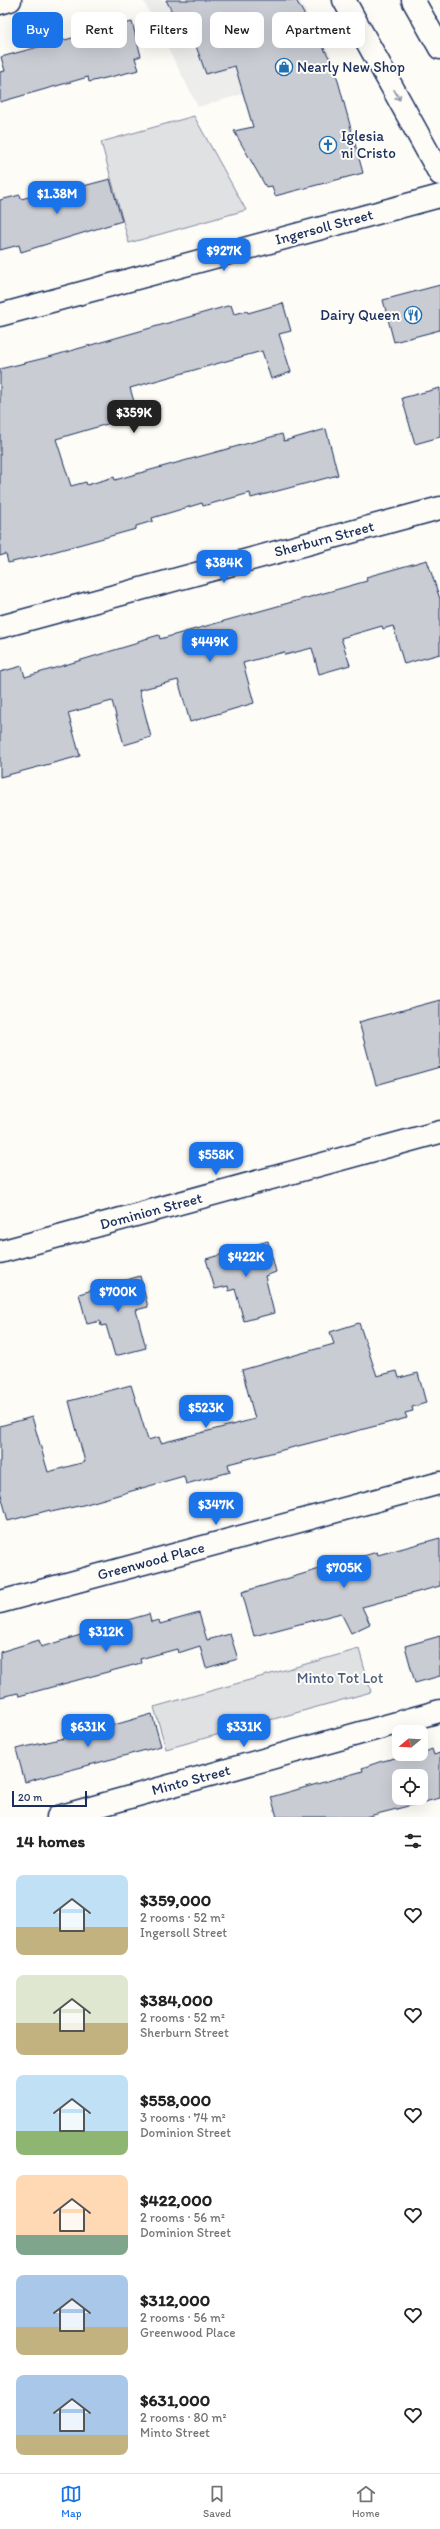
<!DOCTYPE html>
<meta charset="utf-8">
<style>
:root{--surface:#fff;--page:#f2f2f2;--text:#222;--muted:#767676;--line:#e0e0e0;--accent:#1a73e8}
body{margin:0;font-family:Itim,sans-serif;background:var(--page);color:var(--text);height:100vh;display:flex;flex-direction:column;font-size:15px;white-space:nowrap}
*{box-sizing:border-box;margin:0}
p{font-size:13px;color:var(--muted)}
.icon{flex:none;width:22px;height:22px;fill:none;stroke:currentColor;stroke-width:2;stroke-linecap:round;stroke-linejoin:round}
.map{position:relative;height:1817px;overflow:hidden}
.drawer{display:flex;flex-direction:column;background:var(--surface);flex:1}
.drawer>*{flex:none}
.top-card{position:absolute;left:12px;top:12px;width:416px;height:36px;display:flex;gap:8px}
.needle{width:26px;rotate:252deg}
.controls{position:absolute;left:392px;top:1725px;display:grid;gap:8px}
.controls a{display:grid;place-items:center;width:36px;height:36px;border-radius:8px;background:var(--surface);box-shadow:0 4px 16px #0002;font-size:20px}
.scale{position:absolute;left:12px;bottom:10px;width:75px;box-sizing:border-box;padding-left:4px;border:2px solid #1b2f5e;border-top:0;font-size:11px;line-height:14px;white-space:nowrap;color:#1b2f5e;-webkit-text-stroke:3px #fdfcf7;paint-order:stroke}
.price{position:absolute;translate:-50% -34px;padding:0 9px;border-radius:8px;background:var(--accent);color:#fff;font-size:13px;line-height:26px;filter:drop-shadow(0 1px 2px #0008)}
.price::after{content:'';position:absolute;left:50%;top:24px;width:12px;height:9px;margin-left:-6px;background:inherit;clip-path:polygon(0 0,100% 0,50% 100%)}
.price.active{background:#222;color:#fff}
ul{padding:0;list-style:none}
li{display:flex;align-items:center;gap:12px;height:100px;padding:0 16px}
li span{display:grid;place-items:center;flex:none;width:112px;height:80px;border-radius:8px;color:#555}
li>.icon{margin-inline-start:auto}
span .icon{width:48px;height:48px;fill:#fffc;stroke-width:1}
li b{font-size:17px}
h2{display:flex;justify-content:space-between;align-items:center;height:48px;padding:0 16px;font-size:17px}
.pill{padding:0 14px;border-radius:8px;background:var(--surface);box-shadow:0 4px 16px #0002;font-size:14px;line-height:36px}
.pill.active{background:var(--accent);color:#fff}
.menu{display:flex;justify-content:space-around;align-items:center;height:56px;border-top:1px solid var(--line);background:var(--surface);font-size:11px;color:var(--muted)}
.menu a{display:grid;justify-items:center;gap:2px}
.menu .active{color:var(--accent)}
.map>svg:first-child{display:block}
.built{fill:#edeeec}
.green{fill:#e0e1e3;stroke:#7e88a0}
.building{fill:#c9ccd3;stroke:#1b2f5e;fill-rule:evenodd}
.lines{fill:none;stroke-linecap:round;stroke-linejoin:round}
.minor-casing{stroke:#1b2f5e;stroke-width:25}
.trunk-casing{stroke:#1b2f5e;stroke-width:25}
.minor{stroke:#fdfcf7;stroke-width:22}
.trunk{stroke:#fdfcf7;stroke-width:22}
.oneway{stroke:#8c96aa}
.labels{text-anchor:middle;stroke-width:4;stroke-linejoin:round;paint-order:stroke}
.poi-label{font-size:15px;fill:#1b2f5e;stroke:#fdfcf7;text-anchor:start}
.street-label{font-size:15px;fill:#1b2f5e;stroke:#fdfcf7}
.park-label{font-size:15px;fill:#4c5c7f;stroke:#fdfcf7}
</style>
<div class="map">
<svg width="440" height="1817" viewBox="0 0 440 1817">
<rect width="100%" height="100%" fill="#fdfcf7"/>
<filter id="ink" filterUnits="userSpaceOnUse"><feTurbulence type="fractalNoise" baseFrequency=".025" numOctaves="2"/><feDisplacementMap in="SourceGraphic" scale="8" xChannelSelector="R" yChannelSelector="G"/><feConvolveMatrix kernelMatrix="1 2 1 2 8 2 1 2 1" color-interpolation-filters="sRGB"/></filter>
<g filter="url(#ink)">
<path class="built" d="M 143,0 L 299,0 L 337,67 L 198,107 Z"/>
<path class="green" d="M 194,116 L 246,210 L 129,243 L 101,142 Z
M 359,1649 L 371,1692 L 166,1749 L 154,1707 Z"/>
<path class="building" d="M 166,0 L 296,0 L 334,66 L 363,173 L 275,196 L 272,186 L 266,187 L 234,131 L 253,127 L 235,66 L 206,74 L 196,46 L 187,41 Z
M 132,22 L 141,56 L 135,58 L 139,70 L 89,82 L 88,77 L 0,102 L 0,72 L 5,71 L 1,57 Z
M 110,179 L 122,221 L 21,252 L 19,245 L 0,250 L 0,200 L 20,195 L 21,199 L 75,185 L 76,188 Z
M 440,285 L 440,330 L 394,342 L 383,300 Z
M 283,303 L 291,331 L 279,334 L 291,372 L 271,379 L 262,351 L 130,388 L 138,415 L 56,439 L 71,486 L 86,482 L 87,485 L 114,477 L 115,480 L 136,474 L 282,434 L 284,441 L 326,429 L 338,475 L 251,498 L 250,493 L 203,506 L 202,503 L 152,518 L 153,521 L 136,526 L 136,529 L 42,555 L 8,563 L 6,554 L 0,556 L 0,369 L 49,357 L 231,305 L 234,314 L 247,311 L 248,313 Z
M 440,388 L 440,437 L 415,444 L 402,398 Z
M 427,560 L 440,599 L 440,654 L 404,664 L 393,626 L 383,629 L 382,626 L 341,638 L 350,665 L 319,674 L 312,648 L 285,655 L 284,652 L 243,663 L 254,703 L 190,722 L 178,680 L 139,690 L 151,737 L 124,745 L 112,701 L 68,713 L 80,756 L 0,777 L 0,672 L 22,666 L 25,677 L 138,643 L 138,641 L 159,635 L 160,639 L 367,581 L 366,577 Z
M 440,1000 L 440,1067 L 376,1085 L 359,1022 Z
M 268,1241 L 276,1272 L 265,1276 L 274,1313 L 244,1321 L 235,1289 L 229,1291 L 228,1286 L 215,1289 L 206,1259 Z
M 140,1276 L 148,1307 L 136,1310 L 146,1348 L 115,1356 L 106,1325 L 101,1326 L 100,1321 L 87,1324 L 79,1294 Z
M 359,1323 L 377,1376 L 397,1371 L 399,1378 L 418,1373 L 426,1403 L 412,1407 L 413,1411 L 405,1413 L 407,1418 L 228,1464 L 230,1472 L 186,1484 L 184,1476 L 83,1505 L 51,1512 L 50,1510 L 8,1521 L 0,1491 L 0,1426 L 32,1417 L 48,1472 L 85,1462 L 69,1401 L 131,1385 L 148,1440 L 159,1437 L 161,1443 L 255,1419 L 242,1370 L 334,1344 L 330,1332 Z
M 440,1538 L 440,1586 L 362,1607 L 370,1624 L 351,1633 L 341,1613 L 254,1636 L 242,1592 L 377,1552 L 378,1555 Z
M 199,1613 L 207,1640 L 230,1634 L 238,1659 L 206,1668 L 200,1646 L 178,1653 L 177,1649 L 140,1659 L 141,1663 L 85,1678 L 19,1696 L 18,1693 L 0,1697 L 0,1652 L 39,1640 L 41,1647 L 84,1634 L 84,1632 L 149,1614 L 151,1622 L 159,1620 L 160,1624 Z
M 440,1636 L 440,1676 L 415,1683 L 405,1646 Z
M 152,1714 L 161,1746 L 25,1782 L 16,1749 L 83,1734 Z
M 432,1749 L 434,1755 L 440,1753 L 440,1798 L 365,1817 L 277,1817 L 271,1797 L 363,1771 L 362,1768 L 379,1762 L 411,1754 L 421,1754 ZM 399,1776 L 421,1776 L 421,1798 L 399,1798 Z"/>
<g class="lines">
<defs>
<path id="minor" d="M 0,3 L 10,0
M 0,315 L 440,196
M 0,627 L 440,508
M 0,1252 L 440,1132
M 0,1602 L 440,1483
M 58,1817 L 440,1711"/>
<path id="trunk" d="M 344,0 L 440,174
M 413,0 L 440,48"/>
</defs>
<use href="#minor" class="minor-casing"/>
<use href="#trunk" class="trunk-casing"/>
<use href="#minor" class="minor"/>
<use href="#trunk" class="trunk"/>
</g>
<defs><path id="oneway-shaft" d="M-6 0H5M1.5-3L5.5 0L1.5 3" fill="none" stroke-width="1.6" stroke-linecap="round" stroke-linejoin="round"/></defs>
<use class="oneway" href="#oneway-shaft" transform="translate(397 95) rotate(61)"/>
</g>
<defs>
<symbol id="shop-ring" viewBox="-11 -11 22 22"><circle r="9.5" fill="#fdfcf7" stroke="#1f6fb2" stroke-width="1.5"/><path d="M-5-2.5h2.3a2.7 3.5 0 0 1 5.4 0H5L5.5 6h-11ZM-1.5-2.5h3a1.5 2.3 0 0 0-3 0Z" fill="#1f6fb2"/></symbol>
<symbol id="church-ring" viewBox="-11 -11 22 22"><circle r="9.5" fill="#fdfcf7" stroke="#1f6fb2" stroke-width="1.5"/><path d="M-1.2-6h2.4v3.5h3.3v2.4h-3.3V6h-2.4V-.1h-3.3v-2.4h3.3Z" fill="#1f6fb2"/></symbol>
<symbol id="restaurant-ring" viewBox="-11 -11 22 22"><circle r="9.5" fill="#fdfcf7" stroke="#1f6fb2" stroke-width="1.5"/><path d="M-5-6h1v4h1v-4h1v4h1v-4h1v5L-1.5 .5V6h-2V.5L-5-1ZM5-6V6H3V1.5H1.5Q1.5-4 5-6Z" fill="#1f6fb2"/></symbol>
</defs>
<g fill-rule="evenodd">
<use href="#shop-ring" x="274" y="57" width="20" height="20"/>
<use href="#church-ring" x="318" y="135" width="20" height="20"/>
<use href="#restaurant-ring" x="403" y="305" width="20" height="20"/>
</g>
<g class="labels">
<g class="poi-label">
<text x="297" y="72">Nearly New Shop</text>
<text x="341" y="141">Iglesia<tspan x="341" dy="17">ni Cristo</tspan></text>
<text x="400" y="320" text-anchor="end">Dairy Queen</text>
</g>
<g class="street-label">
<text transform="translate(324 227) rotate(-15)" y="5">Ingersoll Street</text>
<text transform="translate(324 539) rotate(-15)" y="5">Sherburn Street</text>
<text transform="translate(151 1211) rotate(-15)" y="5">Dominion Street</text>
<text transform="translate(151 1561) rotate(-15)" y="5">Greenwood Place</text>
<text transform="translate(191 1780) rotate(-15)" y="5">Minto Street</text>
</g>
<g class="park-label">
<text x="340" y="1683">Minto Tot Lot</text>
</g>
</g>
</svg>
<div class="controls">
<a><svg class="needle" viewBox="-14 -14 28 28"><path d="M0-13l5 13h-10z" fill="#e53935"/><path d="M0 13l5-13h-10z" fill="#767676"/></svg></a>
<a><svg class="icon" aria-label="locate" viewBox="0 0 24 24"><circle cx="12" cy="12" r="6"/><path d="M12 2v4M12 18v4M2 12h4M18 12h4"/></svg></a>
</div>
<div class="scale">20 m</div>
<b class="price" style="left:57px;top:215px">$1.38M</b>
<b class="price" style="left:224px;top:272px">$927K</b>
<b class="price active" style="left:134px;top:434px">$359K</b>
<b class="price" style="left:224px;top:584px">$384K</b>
<b class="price" style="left:210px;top:663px">$449K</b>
<b class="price" style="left:216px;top:1176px">$558K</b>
<b class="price" style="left:246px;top:1278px">$422K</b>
<b class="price" style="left:118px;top:1313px">$700K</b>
<b class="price" style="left:206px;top:1429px">$523K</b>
<b class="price" style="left:216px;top:1526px">$347K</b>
<b class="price" style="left:344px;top:1589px">$705K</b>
<b class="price" style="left:106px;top:1653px">$312K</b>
<b class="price" style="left:88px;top:1748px">$631K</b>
<b class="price" style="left:244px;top:1748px">$331K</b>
<div class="top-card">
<a class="pill active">Buy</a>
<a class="pill">Rent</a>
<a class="pill">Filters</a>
<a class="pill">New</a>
<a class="pill">Apartment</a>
</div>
</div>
<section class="drawer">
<h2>14 homes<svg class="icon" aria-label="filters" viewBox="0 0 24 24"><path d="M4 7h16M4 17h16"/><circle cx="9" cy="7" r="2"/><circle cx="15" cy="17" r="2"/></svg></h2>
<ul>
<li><span style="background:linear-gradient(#bfe0f5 65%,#c2b280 0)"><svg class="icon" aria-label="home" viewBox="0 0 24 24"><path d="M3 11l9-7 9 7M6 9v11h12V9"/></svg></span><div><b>$359,000</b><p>2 rooms · 52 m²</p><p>Ingersoll Street</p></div><svg class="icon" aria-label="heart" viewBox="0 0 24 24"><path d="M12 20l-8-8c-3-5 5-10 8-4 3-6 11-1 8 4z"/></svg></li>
<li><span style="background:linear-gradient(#dfe7d0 60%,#c2b280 0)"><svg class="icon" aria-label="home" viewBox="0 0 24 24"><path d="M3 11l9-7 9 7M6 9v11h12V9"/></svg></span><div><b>$384,000</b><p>2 rooms · 52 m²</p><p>Sherburn Street</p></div><svg class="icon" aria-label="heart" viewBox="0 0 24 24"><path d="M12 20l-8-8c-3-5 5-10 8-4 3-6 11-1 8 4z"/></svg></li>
<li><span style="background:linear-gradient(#bfe0f5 70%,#8fb573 0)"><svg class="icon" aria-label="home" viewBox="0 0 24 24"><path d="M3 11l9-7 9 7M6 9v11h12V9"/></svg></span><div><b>$558,000</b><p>3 rooms · 74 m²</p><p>Dominion Street</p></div><svg class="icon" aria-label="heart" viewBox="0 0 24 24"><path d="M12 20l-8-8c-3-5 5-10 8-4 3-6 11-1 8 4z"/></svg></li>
<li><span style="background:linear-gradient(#ffd9b3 75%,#7fa58c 0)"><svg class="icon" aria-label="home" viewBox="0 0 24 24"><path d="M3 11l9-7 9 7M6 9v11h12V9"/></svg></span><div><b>$422,000</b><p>2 rooms · 56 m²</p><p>Dominion Street</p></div><svg class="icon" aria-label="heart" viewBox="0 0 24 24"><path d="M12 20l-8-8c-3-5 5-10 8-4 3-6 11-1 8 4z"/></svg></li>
<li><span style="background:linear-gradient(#a9c7e8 65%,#c2b280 0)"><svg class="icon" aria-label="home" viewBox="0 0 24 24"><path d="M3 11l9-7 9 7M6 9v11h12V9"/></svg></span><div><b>$312,000</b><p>2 rooms · 56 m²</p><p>Greenwood Place</p></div><svg class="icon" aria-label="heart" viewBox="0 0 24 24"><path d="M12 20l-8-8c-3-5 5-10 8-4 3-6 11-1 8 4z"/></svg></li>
<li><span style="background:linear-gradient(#a9c7e8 75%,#c2b280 0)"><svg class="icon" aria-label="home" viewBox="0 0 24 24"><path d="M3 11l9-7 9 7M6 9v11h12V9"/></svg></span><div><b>$631,000</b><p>2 rooms · 80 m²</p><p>Minto Street</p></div><svg class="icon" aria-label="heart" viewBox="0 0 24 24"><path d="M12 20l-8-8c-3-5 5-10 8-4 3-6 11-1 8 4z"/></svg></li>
</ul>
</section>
<nav class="menu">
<a class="active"><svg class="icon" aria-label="map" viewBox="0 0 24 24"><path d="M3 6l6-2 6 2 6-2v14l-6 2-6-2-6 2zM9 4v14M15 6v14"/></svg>Map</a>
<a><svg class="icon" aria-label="saved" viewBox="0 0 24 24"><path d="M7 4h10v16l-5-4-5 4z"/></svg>Saved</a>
<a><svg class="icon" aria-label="home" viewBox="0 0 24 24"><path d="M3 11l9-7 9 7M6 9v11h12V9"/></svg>Home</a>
</nav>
